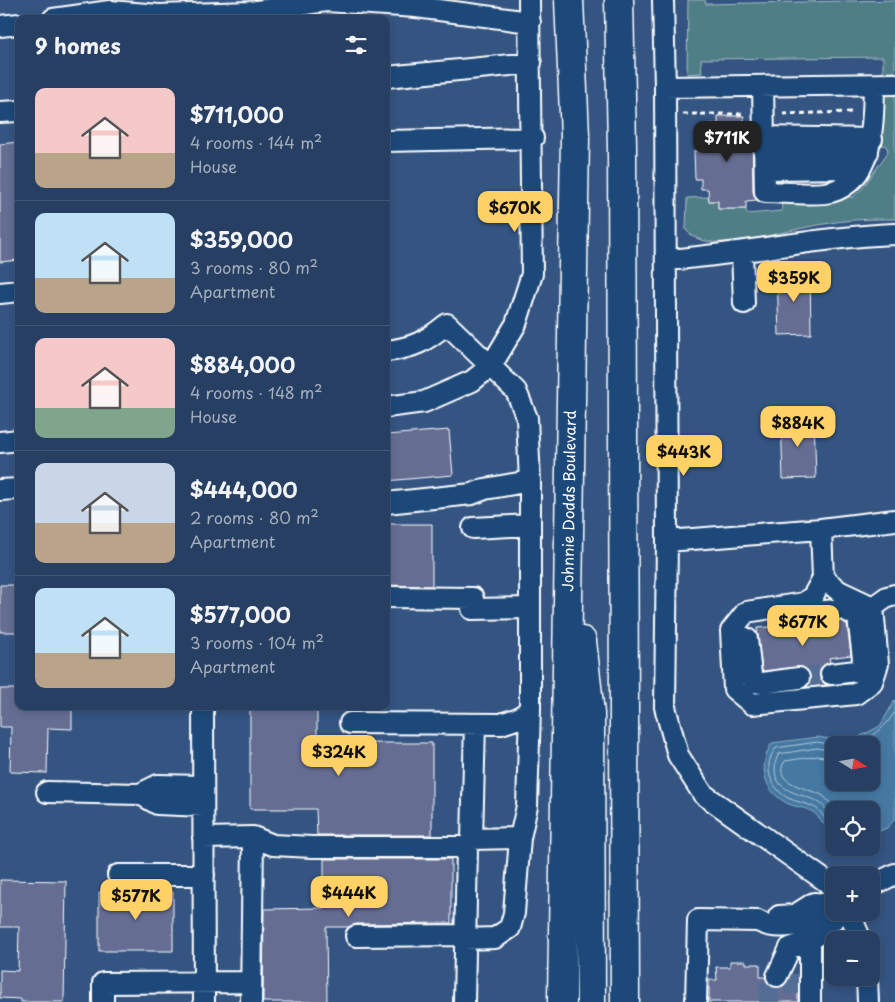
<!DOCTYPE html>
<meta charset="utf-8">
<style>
:root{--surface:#273f62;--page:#2f4668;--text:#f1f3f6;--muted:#a4afbe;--line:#435877;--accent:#ffd166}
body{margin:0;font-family:"Playpen Sans",sans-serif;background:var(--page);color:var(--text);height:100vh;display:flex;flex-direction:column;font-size:19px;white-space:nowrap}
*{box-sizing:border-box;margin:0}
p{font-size:16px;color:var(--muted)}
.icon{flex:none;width:28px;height:28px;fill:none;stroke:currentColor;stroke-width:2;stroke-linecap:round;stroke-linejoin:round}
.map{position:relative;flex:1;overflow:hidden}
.sheet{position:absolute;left:15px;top:15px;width:375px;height:695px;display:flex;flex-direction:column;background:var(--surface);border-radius:10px;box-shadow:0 2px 8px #0003,0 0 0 1px var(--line)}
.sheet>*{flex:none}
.needle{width:32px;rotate:101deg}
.controls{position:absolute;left:825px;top:736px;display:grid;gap:10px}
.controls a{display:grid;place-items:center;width:55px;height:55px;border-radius:10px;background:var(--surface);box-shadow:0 2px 8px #0003,0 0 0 1px var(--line);font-size:25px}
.price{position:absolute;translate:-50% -42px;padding:0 11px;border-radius:10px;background:var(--accent);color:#111;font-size:16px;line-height:32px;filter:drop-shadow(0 1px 2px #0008)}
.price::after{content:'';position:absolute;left:50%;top:30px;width:15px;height:11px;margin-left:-8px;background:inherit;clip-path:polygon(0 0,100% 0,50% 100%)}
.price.current{background:#222;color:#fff}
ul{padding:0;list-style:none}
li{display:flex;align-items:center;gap:15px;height:125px;padding:0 20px}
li+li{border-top:1px solid var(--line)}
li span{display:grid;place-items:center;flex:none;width:140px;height:100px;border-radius:10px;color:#555}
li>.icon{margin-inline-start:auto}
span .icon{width:60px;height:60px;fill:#fffc;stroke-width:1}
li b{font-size:21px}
h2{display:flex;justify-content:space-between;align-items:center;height:60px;padding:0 20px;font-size:21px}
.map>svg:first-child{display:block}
.green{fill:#507e87;stroke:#a8bec3}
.water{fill:#4479a2;stroke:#8fafc7;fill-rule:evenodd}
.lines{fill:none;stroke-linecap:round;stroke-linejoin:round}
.shore{stroke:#b4c9da;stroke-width:1}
.building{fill:#656d93;stroke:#fff}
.minor-tunnel{stroke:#526e95;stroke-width:20;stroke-dasharray:20 10;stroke-linecap:butt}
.minor-casing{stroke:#fff;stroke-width:24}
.highway-casing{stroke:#fff;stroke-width:31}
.path{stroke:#fff;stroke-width:3;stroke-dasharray:5 4;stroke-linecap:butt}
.minor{stroke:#1f4a7a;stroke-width:20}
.highway{stroke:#1f4a7a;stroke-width:28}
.labels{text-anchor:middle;stroke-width:4;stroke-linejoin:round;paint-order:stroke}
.street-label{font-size:15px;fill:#fff;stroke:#1f4a7a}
</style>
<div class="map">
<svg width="895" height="1002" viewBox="0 0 895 1002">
<rect width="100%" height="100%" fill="#345482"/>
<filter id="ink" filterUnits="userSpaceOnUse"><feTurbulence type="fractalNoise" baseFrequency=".02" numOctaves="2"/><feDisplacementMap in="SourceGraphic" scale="10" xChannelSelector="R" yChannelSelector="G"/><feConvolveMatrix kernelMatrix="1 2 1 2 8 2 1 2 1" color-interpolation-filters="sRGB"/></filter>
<g filter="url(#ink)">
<path class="green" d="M 688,0 L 705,0 L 706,4 L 895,0 L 895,72 L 883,72 L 883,57 L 701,59 L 702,73 L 687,74 Z
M 895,94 L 895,219 C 873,219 852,219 830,223 C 795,228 760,240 724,242 C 710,243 695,241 686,230 L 687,198 L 709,197 L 709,201 L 718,201 L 718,209 L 746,209 L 747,214 L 782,211 L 781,198 L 846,194 L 852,198 L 862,189 L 888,152 L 887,147 L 881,144 L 883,95 Z"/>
<path class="water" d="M 895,700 L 895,819 L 887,828 L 871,834 L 871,810 L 834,810 L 834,831 C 822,827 821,816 811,811 C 803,807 793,807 785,802 C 763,790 758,764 772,743 L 818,737 L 836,740 L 859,737 L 880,726 ZM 834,745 L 871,745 L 871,782 L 834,782 Z"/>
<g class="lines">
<path class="shore" d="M 834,745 L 817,742 L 776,748 C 762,765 770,788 788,798 C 796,802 806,803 814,807 C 823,811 824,823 834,825
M 838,745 C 867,741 879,736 895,712
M 834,751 L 817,748 L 779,754 C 776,758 775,763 775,769 C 775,793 802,793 818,802 C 825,805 828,814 834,819
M 834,759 L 818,756 L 785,761 C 770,783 810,789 822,795 C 828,799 831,805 835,810"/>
</g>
<path class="building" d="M 718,116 L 744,116 L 744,124 L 752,124 L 753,192 L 757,200 L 746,201 L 746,209 L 718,209 L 718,201 L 709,201 L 708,189 L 701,189 L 701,179 L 695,179 L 694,151 L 701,150 L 701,138 L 708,138 L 708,124 L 718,124 Z
M 19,142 L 19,260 L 0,262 L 0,144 Z
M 810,271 L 811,334 L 779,335 L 777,272 Z
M 814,416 L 816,478 L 783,479 L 781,417 Z
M 449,430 L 453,475 L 386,481 L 386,435 Z
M 386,524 L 432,524 L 432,586 L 386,585 Z
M 0,585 L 19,585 L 19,632 L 0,632 Z
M 841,621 L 847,624 L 851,655 L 829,658 L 830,662 L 824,665 L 819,676 L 826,685 L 807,687 L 811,676 L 803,667 L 762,671 L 757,628 Z
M 0,689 L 19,689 L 19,706 L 72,706 L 72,729 L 48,728 L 47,773 L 10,772 L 11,727 L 0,727 Z
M 250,706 L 317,706 L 317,743 L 432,743 L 432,835 L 317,835 L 316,809 L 250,809 Z
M 324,859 L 451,859 L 451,923 L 356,924 L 348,927 L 326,927 L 327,1002 L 263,1002 L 264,909 L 324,908 Z
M 0,880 L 66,881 L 64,1002 L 21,1002 L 21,999 L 0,998 L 0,970 L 18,971 L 19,927 L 0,927 Z
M 99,892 L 173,892 L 173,951 L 99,951 Z
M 730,961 L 746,961 L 746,964 L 760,964 L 760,977 L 765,977 L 768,983 L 772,987 L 783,986 L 790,977 L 798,977 L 798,1002 L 709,1002 L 709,980 L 717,980 L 716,967 L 730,967 Z"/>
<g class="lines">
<path class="minor-tunnel" d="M 799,678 L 831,674
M 794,974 L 794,1002
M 769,1002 L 769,975"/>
<defs>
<path id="minor" d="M 663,0 L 665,87 L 667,541 L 665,707 L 678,755 L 703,794 L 827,882 L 834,890
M 53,19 L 110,11 L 159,15 L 250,12 L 326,1 L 416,7 L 530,22
M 0,26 L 19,24
M 386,77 L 531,63
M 763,86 L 765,192 C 782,192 816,196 831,192 C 875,179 873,120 874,85
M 665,87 L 895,84
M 0,112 L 19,111
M 764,137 L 872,139
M 386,141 L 533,138
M 764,154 L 868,152
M 765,169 L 859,168
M 742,252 L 744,303
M 666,260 C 743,254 818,237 895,234
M 0,293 L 19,291
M 386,407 L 424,402 L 472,381 L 491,366 L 516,324 L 532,274 L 529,0
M 0,442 L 19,440
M 667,446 L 697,448
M 0,490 L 19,489
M 386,503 L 472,494 L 485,489 L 530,481
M 473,528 L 530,525
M 821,529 L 823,578 L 813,596 L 804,603 L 746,612 L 731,631 L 734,689 L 752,704 L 856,694 L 872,682 L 878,664 L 873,607 L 839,591 L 823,578
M 667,541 L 821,529 L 895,520
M 386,597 L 473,598
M 873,607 L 887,597 L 895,595
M 472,609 L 530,608
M 789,615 L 844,609 L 858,617 L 863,658 L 862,667 L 856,671 L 831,674
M 731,631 L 747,639 L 751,675 L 754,682 L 762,683 L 799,678
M 203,706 L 204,1002
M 350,723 L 501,724 L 519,718 L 530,709
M 47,792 L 140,794 L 158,785 L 203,786
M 140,794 L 157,804 L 203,806
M 203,838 L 253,837 L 273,845 L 312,847 L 467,847 L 472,839 L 520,838 L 527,806 L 530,709 L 530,481 L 527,418 L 516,391 L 447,324 C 426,341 414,348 386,351
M 472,839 L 475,724
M 118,875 L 204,875
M 871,886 L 895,874
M 849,912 L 861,940
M 779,916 L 795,915 L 814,903 L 834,905
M 356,936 L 465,935
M 465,939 L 495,938 L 510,928 L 514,913 L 520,838
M 777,976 L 790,948 L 810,941
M 867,978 L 868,1002
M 103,1002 L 103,983 L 251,982
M 251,1002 L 253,837
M 464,1002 L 467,847
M 696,1002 L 698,920 L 758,921 C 780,934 810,920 834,919 L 839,912
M 810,1002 L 810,941 L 834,919"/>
<g id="highway">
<path d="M 619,0 L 622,146 L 625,1002"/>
<path d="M 582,641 L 590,714 L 591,1002"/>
<path id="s1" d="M 562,1002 L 575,136 L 569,0"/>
</g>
</defs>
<use href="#minor" class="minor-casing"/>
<use href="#highway" class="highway-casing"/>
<path class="path" d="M 683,114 L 745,114
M 783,114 L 854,112"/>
<use href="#minor" class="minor"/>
<use href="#highway" class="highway"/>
</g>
</g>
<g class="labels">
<g class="street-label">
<text dy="5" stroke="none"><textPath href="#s1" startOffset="501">Johnnie Dodds Boulevard</textPath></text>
</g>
</g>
</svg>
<div class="controls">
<a><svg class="needle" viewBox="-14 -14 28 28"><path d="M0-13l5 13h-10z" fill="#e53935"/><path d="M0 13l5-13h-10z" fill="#a4afbe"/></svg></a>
<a><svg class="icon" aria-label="locate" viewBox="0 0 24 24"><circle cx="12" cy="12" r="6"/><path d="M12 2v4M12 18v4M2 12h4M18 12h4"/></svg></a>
<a>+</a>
<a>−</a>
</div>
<b class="price current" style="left:727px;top:163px">$711K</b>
<b class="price" style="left:515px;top:233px">$670K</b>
<b class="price" style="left:794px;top:303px">$359K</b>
<b class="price" style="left:798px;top:448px">$884K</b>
<b class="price" style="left:684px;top:477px">$443K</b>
<b class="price" style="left:803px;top:647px">$677K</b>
<b class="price" style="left:339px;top:777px">$324K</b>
<b class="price" style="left:349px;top:918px">$444K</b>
<b class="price" style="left:136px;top:921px">$577K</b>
<section class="sheet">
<h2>9 homes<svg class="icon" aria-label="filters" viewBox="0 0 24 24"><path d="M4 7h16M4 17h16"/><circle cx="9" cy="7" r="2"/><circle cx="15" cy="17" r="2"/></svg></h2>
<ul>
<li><span style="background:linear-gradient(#f6c9c9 65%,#b9a48a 0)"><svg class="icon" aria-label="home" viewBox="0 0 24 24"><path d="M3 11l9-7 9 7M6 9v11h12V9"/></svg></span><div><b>$711,000</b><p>4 rooms · 144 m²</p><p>House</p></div></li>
<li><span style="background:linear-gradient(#bfe0f5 65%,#b9a48a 0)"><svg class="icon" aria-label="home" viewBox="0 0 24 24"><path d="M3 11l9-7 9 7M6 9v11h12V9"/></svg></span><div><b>$359,000</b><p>3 rooms · 80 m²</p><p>Apartment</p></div></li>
<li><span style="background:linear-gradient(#f6c9c9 70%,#7fa58c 0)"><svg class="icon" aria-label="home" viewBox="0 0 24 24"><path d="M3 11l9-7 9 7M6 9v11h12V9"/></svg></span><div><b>$884,000</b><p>4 rooms · 148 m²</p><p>House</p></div></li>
<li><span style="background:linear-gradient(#c9d6e8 60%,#b9a48a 0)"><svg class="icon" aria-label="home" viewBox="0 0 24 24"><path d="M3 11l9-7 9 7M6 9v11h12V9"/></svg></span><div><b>$444,000</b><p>2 rooms · 80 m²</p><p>Apartment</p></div></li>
<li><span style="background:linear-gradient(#bfe0f5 65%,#b9a48a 0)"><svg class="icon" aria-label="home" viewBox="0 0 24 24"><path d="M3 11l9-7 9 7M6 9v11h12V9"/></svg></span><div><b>$577,000</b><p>3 rooms · 104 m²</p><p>Apartment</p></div></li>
</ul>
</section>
</div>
